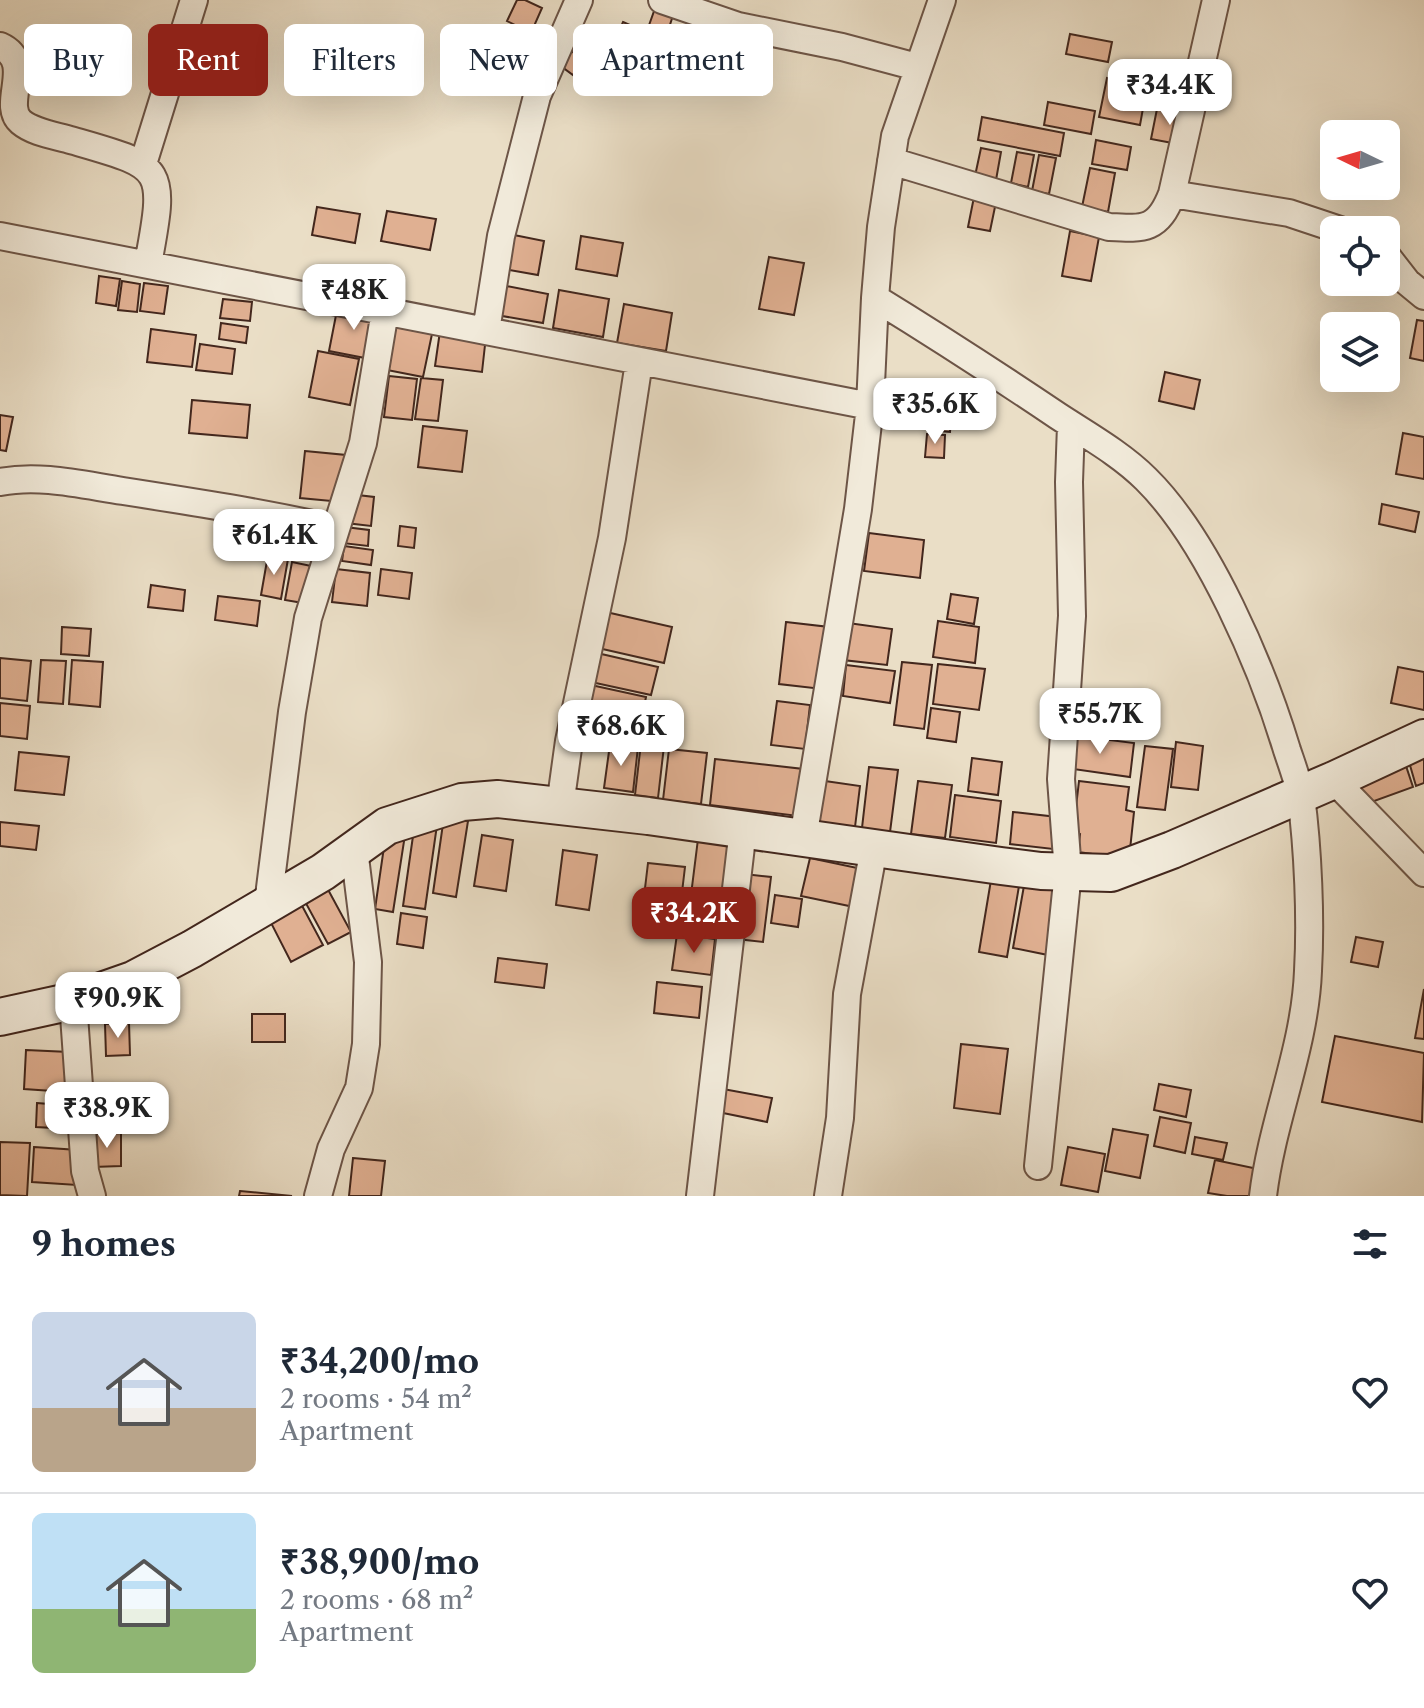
<!DOCTYPE html>
<meta charset="utf-8">
<style>
:root{--surface:#fff;--page:#f2f2f3;--text:#1f2937;--muted:#747a83;--line:#e0e1e3;--accent:#8f2418}
body{margin:0;font-family:"Libre Caslon Text",serif;background:var(--page);color:var(--text);height:100vh;display:flex;flex-direction:column;font-size:30px;white-space:nowrap}
*{box-sizing:border-box;margin:0}
p{font-size:26px;color:var(--muted)}
.icon{flex:none;width:44px;height:44px;fill:none;stroke:currentColor;stroke-width:2;stroke-linecap:round;stroke-linejoin:round}
.map{position:relative;height:1196px;overflow:hidden}
.sheet{display:flex;flex-direction:column;background:var(--surface);flex:1}
.sheet>*{flex:none}
.guide{position:absolute;left:24px;top:24px;width:800px;height:72px;display:flex;gap:16px}
.needle{width:52px;rotate:275deg}
.buttons{position:absolute;left:1320px;top:120px;display:grid;gap:16px}
.buttons a{display:grid;place-items:center;width:80px;height:80px;border-radius:12px;background:var(--surface);box-shadow:0 8px 32px #0002;font-size:40px}
.price{position:absolute;translate:-50% -68px;padding:0 18px;border-radius:16px;background:#fff;color:#222;font-size:26px;line-height:52px;filter:drop-shadow(0 2px 4px #0008)}
.price::after{content:'';position:absolute;left:50%;top:48px;width:24px;height:18px;margin-left:-12px;background:inherit;clip-path:polygon(0 0,100% 0,50% 100%)}
.price.on{background:var(--accent);color:#fff}
ul{padding:0;list-style:none}
li{display:flex;align-items:center;gap:24px;height:200px;padding:0 32px}
li+li{border-top:2px solid var(--line)}
li span{display:grid;place-items:center;flex:none;width:224px;height:160px;border-radius:12px;color:#555}
li>.icon{margin-inline-start:auto}
span .icon{width:96px;height:96px;fill:#fffc;stroke-width:1}
li b{font-size:34px}
h2{display:flex;justify-content:space-between;align-items:center;height:96px;padding:0 32px;font-size:34px}
.tag{padding:0 28px;border-radius:12px;background:var(--surface);box-shadow:0 8px 32px #0002;font-size:28px;line-height:72px}
.tag.on{background:var(--accent);color:#fff}
.map>svg:first-child{display:block}
.building{fill:#e0b092;stroke:#43271d;stroke-width:2}
.lines{fill:none;stroke-linecap:round;stroke-linejoin:round}
.street-casing{stroke:#6d5547;stroke-width:30}
.secondary-casing{stroke:#43271d;stroke-width:40}
.street{stroke:#f1eada;stroke-width:26}
.secondary{stroke:#f1eada;stroke-width:36}
</style>
<div class="map">
<svg width="1424" height="1196" viewBox="0 0 1424 1196">
<rect width="100%" height="100%" fill="#eadec6"/>
<filter id="stains"><feTurbulence type="fractalNoise" baseFrequency=".0025" numOctaves="4"/><feColorMatrix values="0 0 0 0 .2 0 0 0 0 .09 0 0 0 0 .02 0 0 0 .5 -.17"/></filter>
<radialGradient id="worn" r=".72"><stop offset=".6" stop-color="#630" stop-opacity="0"/><stop offset="1" stop-color="#630" stop-opacity=".3"/></radialGradient>
<path class="building" d="M 517,0 L 525,0 L 542,8 L 531,33 L 507,21 Z
M 658,0 L 676,6 L 667,34 L 648,28 Z
M 623,22 L 673,44 L 659,79 L 608,57 Z
M 1070,34 L 1112,42 L 1108,62 L 1066,54 Z
M 565,46 L 584,61 L 573,75 L 554,61 Z
M 35,50 L 68,56 L 63,88 L 30,82 Z
M 1107,78 L 1147,86 L 1140,125 L 1099,117 Z
M 1048,102 L 1095,111 L 1091,134 L 1044,125 Z
M 1157,109 L 1189,115 L 1183,145 L 1151,139 Z
M 982,117 L 1064,133 L 1060,156 L 978,140 Z
M 1096,140 L 1131,147 L 1127,170 L 1092,164 Z
M 981,148 L 1001,152 L 996,180 L 975,176 Z
M 1017,152 L 1034,155 L 1028,187 L 1011,183 Z
M 1039,155 L 1056,158 L 1049,194 L 1032,191 Z
M 1090,168 L 1115,173 L 1108,212 L 1082,207 Z
M 974,197 L 996,202 L 990,231 L 968,227 Z
M 317,207 L 360,214 L 355,243 L 312,235 Z
M 387,211 L 436,219 L 430,250 L 381,241 Z
M 1070,231 L 1099,237 L 1091,281 L 1062,276 Z
M 509,234 L 544,241 L 538,275 L 503,269 Z
M 581,236 L 623,243 L 617,276 L 576,269 Z
M 769,257 L 804,263 L 794,315 L 759,309 Z
M 99,276 L 120,279 L 116,306 L 96,303 Z
M 122,281 L 140,284 L 137,312 L 118,310 Z
M 144,283 L 168,286 L 164,314 L 140,311 Z
M 501,285 L 548,294 L 543,323 L 496,315 Z
M 559,290 L 609,299 L 603,337 L 553,328 Z
M 223,299 L 252,302 L 250,321 L 220,318 Z
M 624,304 L 672,313 L 666,351 L 617,343 Z
M 338,305 L 379,313 L 370,359 L 329,351 Z
M 1417,320 L 1424,321 L 1424,361 L 1410,358 Z
M 221,323 L 248,327 L 246,343 L 219,339 Z
M 396,327 L 432,334 L 423,377 L 387,370 Z
M 151,329 L 196,335 L 192,367 L 147,362 Z
M 440,331 L 486,336 L 482,372 L 435,366 Z
M 200,344 L 235,349 L 232,374 L 196,370 Z
M 318,351 L 359,359 L 350,405 L 309,397 Z
M 1165,372 L 1200,380 L 1194,409 L 1159,401 Z
M 389,376 L 417,379 L 412,420 L 384,417 Z
M 421,378 L 443,380 L 438,421 L 415,419 Z
M 931,397 L 953,399 L 950,432 L 928,430 Z
M 192,400 L 250,405 L 247,438 L 189,433 Z
M 0,415 L 13,417 L 6,451 L 0,450 Z
M 423,426 L 467,431 L 462,472 L 418,467 Z
M 1403,433 L 1424,437 L 1424,479 L 1396,474 Z
M 927,434 L 945,435 L 944,458 L 925,457 Z
M 305,451 L 346,455 L 342,502 L 300,498 Z
M 349,494 L 374,497 L 371,526 L 346,523 Z
M 1382,504 L 1419,512 L 1415,532 L 1379,524 Z
M 400,526 L 416,528 L 414,548 L 398,546 Z
M 345,527 L 369,530 L 368,546 L 342,543 Z
M 869,533 L 924,540 L 920,578 L 864,571 Z
M 344,546 L 373,550 L 371,565 L 342,561 Z
M 268,555 L 288,559 L 281,599 L 261,595 Z
M 292,562 L 316,567 L 309,604 L 285,600 Z
M 336,569 L 370,573 L 367,606 L 332,602 Z
M 381,569 L 412,573 L 409,599 L 378,595 Z
M 151,585 L 185,590 L 183,611 L 148,607 Z
M 951,594 L 978,598 L 974,624 L 947,619 Z
M 218,596 L 260,601 L 257,626 L 215,620 Z
M 606,612 L 672,627 L 664,663 L 598,648 Z
M 938,621 L 979,627 L 975,663 L 933,657 Z
M 786,622 L 829,627 L 822,689 L 779,684 Z
M 848,623 L 892,629 L 887,665 L 843,660 Z
M 62,627 L 91,629 L 89,656 L 61,654 Z
M 597,653 L 658,667 L 651,695 L 591,682 Z
M 0,658 L 31,661 L 27,701 L 0,698 Z
M 41,660 L 66,661 L 63,704 L 38,702 Z
M 72,660 L 103,662 L 100,707 L 69,704 Z
M 902,662 L 932,665 L 924,729 L 894,725 Z
M 938,664 L 985,669 L 979,710 L 933,704 Z
M 846,665 L 895,671 L 890,703 L 843,696 Z
M 1398,667 L 1424,672 L 1424,710 L 1391,703 Z
M 591,685 L 646,697 L 641,722 L 585,709 Z
M 777,701 L 810,705 L 805,749 L 771,745 Z
M 0,703 L 30,706 L 27,739 L 0,736 Z
M 931,708 L 960,712 L 956,742 L 927,738 Z
M 1070,735 L 1134,743 L 1130,777 L 1066,768 Z
M 1176,742 L 1203,746 L 1198,790 L 1171,787 Z
M 641,743 L 664,746 L 658,798 L 635,795 Z
M 1424,743 L 1424,783 L 1416,786 L 1405,748 Z
M 610,744 L 638,747 L 633,792 L 604,788 Z
M 1145,746 L 1173,749 L 1165,810 L 1137,807 Z
M 669,749 L 707,753 L 701,804 L 663,800 Z
M 19,752 L 69,757 L 64,795 L 15,790 Z
M 1402,754 L 1413,787 L 1366,804 L 1354,771 Z
M 972,758 L 1002,762 L 998,795 L 968,791 Z
M 715,759 L 812,770 L 806,817 L 710,805 Z
M 869,767 L 898,770 L 890,832 L 862,828 Z
M 825,781 L 860,786 L 855,827 L 819,823 Z
M 918,781 L 952,785 L 945,838 L 911,834 Z
M 1079,781 L 1129,787 L 1126,810 L 1134,812 L 1129,859 L 1078,852 L 1080,834 L 1073,833 Z
M 955,795 L 1001,801 L 996,843 L 950,837 Z
M 1013,812 L 1057,817 L 1053,849 L 1010,844 Z
M 444,817 L 468,821 L 456,897 L 433,893 Z
M 0,822 L 39,826 L 36,850 L 0,846 Z
M 415,822 L 437,825 L 425,909 L 403,906 Z
M 699,831 L 740,836 L 729,924 L 688,919 Z
M 386,833 L 405,835 L 393,912 L 375,909 Z
M 482,835 L 513,840 L 506,891 L 474,886 Z
M 563,850 L 597,855 L 589,910 L 556,905 Z
M 810,858 L 862,869 L 854,907 L 801,896 Z
M 648,863 L 685,867 L 680,909 L 643,905 Z
M 744,874 L 771,877 L 763,942 L 737,939 Z
M 991,880 L 1019,886 L 1007,957 L 979,952 Z
M 1025,880 L 1059,886 L 1048,955 L 1013,948 Z
M 325,884 L 351,932 L 328,944 L 302,896 Z
M 775,895 L 802,899 L 798,927 L 771,923 Z
M 299,900 L 323,945 L 291,962 L 268,917 Z
M 401,913 L 427,917 L 423,948 L 397,944 Z
M 677,934 L 715,939 L 711,975 L 672,970 Z
M 1356,937 L 1383,942 L 1378,967 L 1351,962 Z
M 498,958 L 547,964 L 544,988 L 495,982 Z
M 657,982 L 702,987 L 699,1018 L 654,1013 Z
M 1424,989 L 1424,1039 L 1415,1038 Z
M 252,1014 L 285,1014 L 285,1042 L 252,1042 Z
M 129,1023 L 130,1055 L 106,1056 L 105,1024 Z
M 1335,1036 L 1424,1053 L 1422,1122 L 1322,1102 Z
M 961,1044 L 1008,1049 L 1000,1114 L 954,1108 Z
M 26,1050 L 69,1052 L 67,1092 L 24,1089 Z
M 1159,1084 L 1191,1090 L 1186,1117 L 1154,1110 Z
M 723,1089 L 772,1098 L 767,1122 L 718,1112 Z
M 37,1103 L 73,1106 L 71,1129 L 36,1127 Z
M 1160,1117 L 1191,1123 L 1185,1153 L 1154,1146 Z
M 1113,1129 L 1148,1135 L 1140,1178 L 1105,1171 Z
M 121,1133 L 121,1166 L 93,1167 L 93,1134 Z
M 1195,1137 L 1227,1143 L 1223,1160 L 1192,1154 Z
M 0,1142 L 30,1143 L 27,1196 L 0,1195 Z
M 34,1147 L 78,1150 L 77,1185 L 32,1182 Z
M 1068,1147 L 1105,1154 L 1098,1192 L 1061,1185 Z
M 353,1158 L 385,1161 L 381,1196 L 349,1196 Z
M 1215,1160 L 1258,1169 L 1253,1196 L 1227,1196 L 1208,1193 Z
M 240,1191 L 292,1196 L 239,1196 Z"/>
<g class="lines">
<defs>
<path id="street" d="M 662,0 L 738,26 L 842,47 L 917,67
M 0,46 C 36,62 0,104 21,122 C 33,132 52,135 67,139 C 164,167 167,163 148,264
M 891,161 L 1109,227 C 1145,229 1158,230 1172,194 L 1216,0
M 143,164 L 194,0
M 1172,194 L 1289,213 L 1340,230
M 0,236 L 870,406
M 1386,255 L 1407,282 L 1424,296
M 875,298 C 937,336 997,375 1058,416 C 1087,435 1121,454 1146,479 C 1208,540 1262,667 1287,750 C 1292,765 1298,781 1301,796 C 1308,849 1311,919 1308,971 C 1305,1048 1272,1120 1263,1196
M 486,331 L 501,236 L 537,96 L 579,0
M 0,482 C 40,474 83,485 123,491 C 194,502 265,513 335,529
M 1334,780 L 1424,873
M 560,806 L 569,741 L 612,538 L 639,362
M 803,838 L 858,509 L 870,406 L 875,298 L 881,227 L 895,136 L 942,0
M 268,904 L 292,712 L 308,618 L 363,443 L 385,311
M 73,1001 L 85,1171 L 92,1196
M 1038,1166 L 1068,872 L 1061,779 L 1072,616 L 1069,482 L 1071,425
M 318,1196 L 331,1149 L 359,1088 L 366,1044 L 368,962 L 354,849
M 700,1196 L 743,829
M 828,1196 L 840,1118 L 847,994 L 874,848"/>
<path id="secondary" d="M 0,1017 L 73,1001 L 133,980 L 192,949 L 323,872 L 387,826 L 462,802 L 498,799 L 648,816 L 1001,866 L 1041,871 L 1111,873 L 1172,850 L 1334,780 L 1424,738"/>
</defs>
<use href="#street" class="street-casing"/>
<use href="#secondary" class="secondary-casing"/>
<use href="#street" class="street"/>
<use href="#secondary" class="secondary"/>
</g>
<rect width="100%" height="100%" filter="url(#stains)"/>
<rect width="100%" height="100%" fill="url(#worn)"/>
</svg>
<div class="buttons">
<a><svg class="needle" viewBox="-14 -14 28 28"><path d="M0-13l5 13h-10z" fill="#e53935"/><path d="M0 13l5-13h-10z" fill="#747a83"/></svg></a>
<a><svg class="icon" aria-label="locate" viewBox="0 0 24 24"><circle cx="12" cy="12" r="6"/><path d="M12 2v4M12 18v4M2 12h4M18 12h4"/></svg></a>
<a><svg class="icon" aria-label="layers" viewBox="0 0 24 24"><path d="M12 4l9 5-9 5-9-5zM3 14l9 5 9-5"/></svg></a>
</div>
<b class="price" style="left:1170px;top:127px">₹34.4K</b>
<b class="price" style="left:354px;top:332px">₹48K</b>
<b class="price" style="left:935px;top:446px">₹35.6K</b>
<b class="price" style="left:274px;top:577px">₹61.4K</b>
<b class="price" style="left:1100px;top:756px">₹55.7K</b>
<b class="price" style="left:621px;top:768px">₹68.6K</b>
<b class="price on" style="left:694px;top:955px">₹34.2K</b>
<b class="price" style="left:118px;top:1040px">₹90.9K</b>
<b class="price" style="left:107px;top:1150px">₹38.9K</b>
<div class="guide">
<a class="tag">Buy</a>
<a class="tag on">Rent</a>
<a class="tag">Filters</a>
<a class="tag">New</a>
<a class="tag">Apartment</a>
</div>
</div>
<section class="sheet">
<h2>9 homes<svg class="icon" aria-label="filters" viewBox="0 0 24 24"><path d="M4 7h16M4 17h16"/><circle cx="9" cy="7" r="2"/><circle cx="15" cy="17" r="2"/></svg></h2>
<ul>
<li><span style="background:linear-gradient(#c9d6e8 60%,#b9a48a 0)"><svg class="icon" aria-label="home" viewBox="0 0 24 24"><path d="M3 11l9-7 9 7M6 9v11h12V9"/></svg></span><div><b>₹34,200/mo</b><p>2 rooms · 54 m²</p><p>Apartment</p></div><svg class="icon" aria-label="heart" viewBox="0 0 24 24"><path d="M12 20l-8-8c-3-5 5-10 8-4 3-6 11-1 8 4z"/></svg></li>
<li><span style="background:linear-gradient(#bfe0f5 60%,#8fb573 0)"><svg class="icon" aria-label="home" viewBox="0 0 24 24"><path d="M3 11l9-7 9 7M6 9v11h12V9"/></svg></span><div><b>₹38,900/mo</b><p>2 rooms · 68 m²</p><p>Apartment</p></div><svg class="icon" aria-label="heart" viewBox="0 0 24 24"><path d="M12 20l-8-8c-3-5 5-10 8-4 3-6 11-1 8 4z"/></svg></li>
</ul>
</section>
